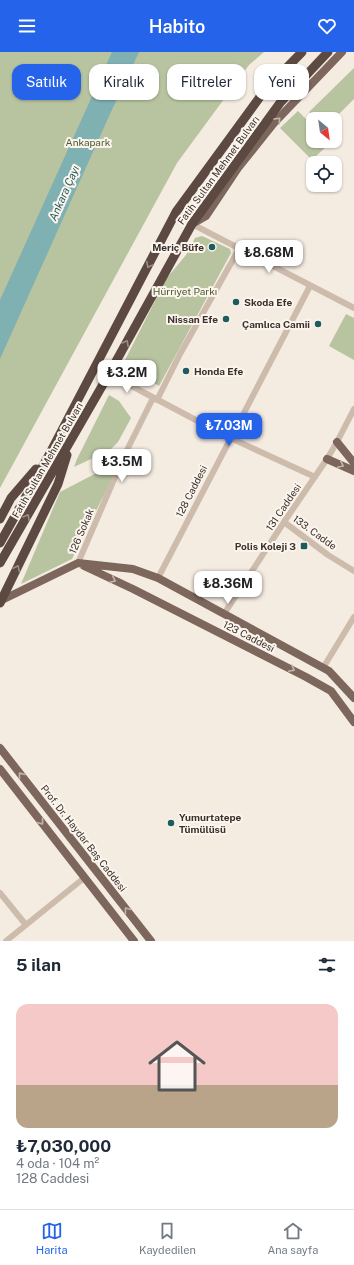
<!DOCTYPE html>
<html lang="tr">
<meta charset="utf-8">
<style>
:root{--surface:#fff;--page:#f2f2f3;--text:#1f2937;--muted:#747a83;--line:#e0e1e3;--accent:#2563eb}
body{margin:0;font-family:"Public Sans",sans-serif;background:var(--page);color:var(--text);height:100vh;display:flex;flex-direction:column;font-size:15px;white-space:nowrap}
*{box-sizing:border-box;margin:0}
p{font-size:13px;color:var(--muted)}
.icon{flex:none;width:22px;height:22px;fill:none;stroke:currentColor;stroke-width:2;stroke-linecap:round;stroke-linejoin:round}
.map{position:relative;height:889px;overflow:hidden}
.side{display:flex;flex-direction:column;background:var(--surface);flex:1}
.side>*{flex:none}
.top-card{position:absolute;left:12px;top:12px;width:330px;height:36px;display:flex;gap:8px}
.needle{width:26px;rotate:151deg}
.buttons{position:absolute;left:306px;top:60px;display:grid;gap:8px}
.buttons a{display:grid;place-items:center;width:36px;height:36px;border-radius:8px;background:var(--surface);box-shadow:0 1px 3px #0004;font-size:20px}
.price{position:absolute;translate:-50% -34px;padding:0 9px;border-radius:8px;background:#fff;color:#222;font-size:13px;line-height:26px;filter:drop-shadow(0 1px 2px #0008)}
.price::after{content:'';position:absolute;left:50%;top:24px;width:12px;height:9px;margin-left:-6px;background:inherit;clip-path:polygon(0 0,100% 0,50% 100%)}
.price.current{background:var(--accent);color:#fff}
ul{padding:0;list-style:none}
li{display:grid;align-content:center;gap:8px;height:212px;padding:0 16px}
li+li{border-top:1px solid var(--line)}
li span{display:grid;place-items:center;height:124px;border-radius:12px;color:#555}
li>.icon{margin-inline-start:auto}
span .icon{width:72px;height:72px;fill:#fffc;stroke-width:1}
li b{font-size:17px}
h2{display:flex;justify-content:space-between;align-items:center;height:48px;padding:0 16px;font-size:17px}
.pill{padding:0 14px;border-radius:12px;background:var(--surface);box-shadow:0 1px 3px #0004;font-size:14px;line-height:36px}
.pill.current{background:var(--accent);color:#fff}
header{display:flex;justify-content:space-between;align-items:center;height:52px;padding:0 16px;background:var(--accent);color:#fff;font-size:18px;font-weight:600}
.tab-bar{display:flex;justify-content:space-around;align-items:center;height:56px;border-top:1px solid var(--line);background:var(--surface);font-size:11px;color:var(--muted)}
.tab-bar a{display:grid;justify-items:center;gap:2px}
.tab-bar .current{color:var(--accent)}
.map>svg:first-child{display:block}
.green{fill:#b8c4a0}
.water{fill:#7fb0b2}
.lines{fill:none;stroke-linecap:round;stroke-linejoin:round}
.minor{stroke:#cdbbac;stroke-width:6}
.major{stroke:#7d675c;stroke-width:8}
.highway{stroke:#5c4a42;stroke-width:9}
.oneway{stroke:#c2b5ac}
.oneway2{stroke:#9c8e87}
.poi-dot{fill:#1f5a5e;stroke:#fbf5ee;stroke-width:1.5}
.labels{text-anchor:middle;stroke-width:4;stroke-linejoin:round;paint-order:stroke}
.park-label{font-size:10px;fill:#4a5a2e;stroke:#fbf5ee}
.street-label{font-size:10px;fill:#3b302b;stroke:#fbf5ee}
.poi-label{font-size:10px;font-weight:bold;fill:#3b302b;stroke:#fbf5ee;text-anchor:end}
.water-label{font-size:11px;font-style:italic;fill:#1f5a5e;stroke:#fbf5ee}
</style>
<header><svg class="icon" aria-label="menu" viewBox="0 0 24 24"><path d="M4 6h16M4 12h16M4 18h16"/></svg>Habito<svg class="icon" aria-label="heart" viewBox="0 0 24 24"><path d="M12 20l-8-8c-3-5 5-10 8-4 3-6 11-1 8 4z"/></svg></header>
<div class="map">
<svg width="354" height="889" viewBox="0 0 354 889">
<rect width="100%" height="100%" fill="#f4ebe1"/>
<path class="green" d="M 0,0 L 264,0 L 249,13 L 177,111 L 0,436 Z
M 354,16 L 354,47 L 334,67 L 316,67 L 309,60 Z
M 298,59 L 313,74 L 313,89 L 327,89 L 330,91 L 312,108 L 280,76 Z
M 202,184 L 230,197 L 231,201 L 159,334 L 123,312 L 166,227 L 186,203 L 195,186 Z
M 346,262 L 354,266 L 354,308 L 329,294 Z
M 109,343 L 119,349 L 131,366 L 118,390 L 110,398 L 74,415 L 77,407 Z
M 112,413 L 117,417 L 72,507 L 21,532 L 60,440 Z"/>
<path class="water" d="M 112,0 L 139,0 L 110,62 L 0,307 L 0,248 Z"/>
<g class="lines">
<path class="minor" d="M 192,172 L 354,256
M 109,322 L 226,384 L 315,425
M 157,348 L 180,302 L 239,197
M 284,470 L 328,503 L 354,519
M 78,511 L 125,402 L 153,346
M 158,526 L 310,234
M 224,562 L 284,470 L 327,407 L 337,390 L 354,357
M 323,616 L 354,565
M 0,841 L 26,873
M 6,889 L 84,826"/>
<path class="major" d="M 192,172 L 206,164 L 238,116 L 274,71 L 342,0
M 337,390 L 354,411
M 327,407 L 354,419
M 84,514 L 133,537 L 306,625 L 331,639 L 354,670
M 2,548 L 78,511 L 133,517 L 158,526 L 329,619 L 354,646
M 0,696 L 151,889
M 0,717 L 134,889"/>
<path class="highway" d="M 0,467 L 11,446 L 36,417
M 0,491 L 49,403 L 176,160 L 265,38 L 302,0
M 0,511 L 109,322 L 192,172 L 280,51 L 328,0
M 0,551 L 58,432 L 67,403"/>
</g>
<defs><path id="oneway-chevron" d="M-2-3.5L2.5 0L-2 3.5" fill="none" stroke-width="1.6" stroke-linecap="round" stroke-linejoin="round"/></defs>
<g class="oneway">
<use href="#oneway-chevron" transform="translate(278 68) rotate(-47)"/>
<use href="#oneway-chevron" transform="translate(341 413) rotate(25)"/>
<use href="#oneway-chevron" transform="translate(113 528) rotate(25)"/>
<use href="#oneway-chevron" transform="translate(292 617) rotate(27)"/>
<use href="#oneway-chevron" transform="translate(21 723) rotate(-128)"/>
<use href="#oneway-chevron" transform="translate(41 770) rotate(52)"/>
<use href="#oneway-chevron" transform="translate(127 858) rotate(-127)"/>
</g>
<g class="oneway2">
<use href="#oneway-chevron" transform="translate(149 213) rotate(118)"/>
<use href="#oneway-chevron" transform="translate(126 291) rotate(-61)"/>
<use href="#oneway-chevron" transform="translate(27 465) rotate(-60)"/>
<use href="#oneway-chevron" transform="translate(17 516) rotate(-64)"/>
</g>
<g class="poi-dot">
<circle cx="212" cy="195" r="4"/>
<circle cx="236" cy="250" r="4"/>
<circle cx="226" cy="267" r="4"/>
<circle cx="318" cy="272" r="4"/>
<circle cx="186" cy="319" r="4"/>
<rect x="300" y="490" width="8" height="8" rx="2"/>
<circle cx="171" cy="771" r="4"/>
</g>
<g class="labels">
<g class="park-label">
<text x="88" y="94">Ankapark</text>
<text x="185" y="243">Hürriyet Parkı</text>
</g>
<g class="street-label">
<text transform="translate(218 118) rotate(-54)" y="4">Fatih Sultan Mehmet Bulvarı</text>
<text transform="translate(47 408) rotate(-60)" y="4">Fatih Sultan Mehmet Bulvarı</text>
<text transform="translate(191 439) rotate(-63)" y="4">128 Caddesi</text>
<text transform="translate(283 455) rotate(-56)" y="4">131 Caddesi</text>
<text transform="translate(81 479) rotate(-67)" y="4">126 Sokak</text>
<text transform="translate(315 480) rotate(36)" y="4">133. Cadde</text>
<text transform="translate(249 584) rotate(27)" y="4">123 Caddesi</text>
<text transform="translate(84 786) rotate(52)" y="4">Prof. Dr. Haydar Baş Caddesi</text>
</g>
<g class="poi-label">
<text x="204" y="199">Meriç Büfe</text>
<text x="244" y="254" text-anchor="start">Skoda Efe</text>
<text x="218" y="271">Nissan Efe</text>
<text x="310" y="276">Çamlıca Camii</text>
<text x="194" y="323" text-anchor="start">Honda Efe</text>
<text x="296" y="498">Polis Koleji 3</text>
<text x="179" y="769" text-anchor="start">Yumurtatepe<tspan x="179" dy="12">Tümülüsü</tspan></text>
</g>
<g class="water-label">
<text transform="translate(64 141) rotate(-66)" y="4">Ankara Çayı</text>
</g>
</g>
</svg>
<div class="buttons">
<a><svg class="needle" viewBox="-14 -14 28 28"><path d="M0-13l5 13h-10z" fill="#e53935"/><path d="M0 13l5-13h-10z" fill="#747a83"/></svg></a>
<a><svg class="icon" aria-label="locate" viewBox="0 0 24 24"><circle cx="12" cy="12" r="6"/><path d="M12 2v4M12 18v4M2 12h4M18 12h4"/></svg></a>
</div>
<b class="price" style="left:269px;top:222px">₺8.68M</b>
<b class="price" style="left:127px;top:342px">₺3.2M</b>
<b class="price current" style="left:229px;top:395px">₺7.03M</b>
<b class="price" style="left:122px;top:431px">₺3.5M</b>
<b class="price" style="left:228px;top:553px">₺8.36M</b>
<div class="top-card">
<a class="pill current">Satılık</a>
<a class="pill">Kiralık</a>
<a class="pill">Filtreler</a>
<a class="pill">Yeni</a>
</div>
</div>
<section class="side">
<h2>5 ilan<svg class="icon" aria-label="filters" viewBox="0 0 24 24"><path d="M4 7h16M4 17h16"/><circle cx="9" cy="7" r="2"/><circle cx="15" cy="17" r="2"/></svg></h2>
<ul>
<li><span style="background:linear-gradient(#f6c9c9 65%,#b9a48a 0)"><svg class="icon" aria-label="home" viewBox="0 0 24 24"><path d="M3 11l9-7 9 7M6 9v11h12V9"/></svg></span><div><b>₺7,030,000</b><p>4 oda · 104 m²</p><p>128 Caddesi</p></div></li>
</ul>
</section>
<nav class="tab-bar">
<a class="current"><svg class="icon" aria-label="map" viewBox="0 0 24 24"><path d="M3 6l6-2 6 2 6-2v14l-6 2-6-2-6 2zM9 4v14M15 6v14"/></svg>Harita</a>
<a><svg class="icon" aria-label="saved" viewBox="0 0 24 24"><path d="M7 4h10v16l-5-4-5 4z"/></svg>Kaydedilen</a>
<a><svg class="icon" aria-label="home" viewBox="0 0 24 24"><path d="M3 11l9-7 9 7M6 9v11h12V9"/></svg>Ana sayfa</a>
</nav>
